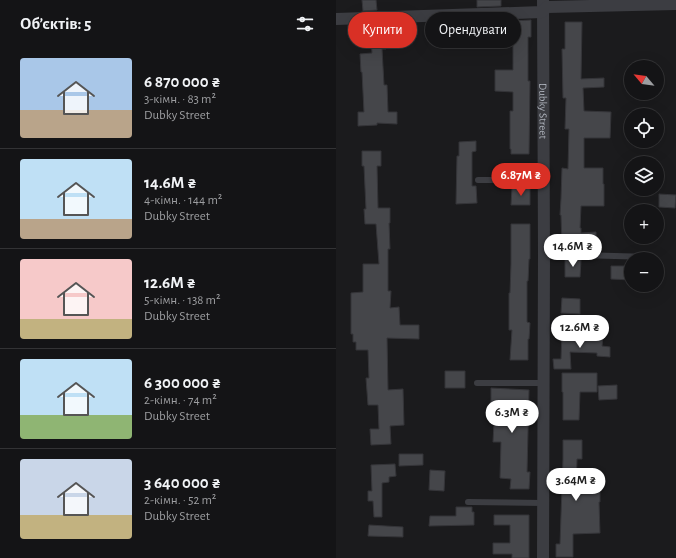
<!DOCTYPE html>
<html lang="uk">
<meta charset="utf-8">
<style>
:root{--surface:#141416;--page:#1d1d1f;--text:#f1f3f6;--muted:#9d9ea1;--line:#333335;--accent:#d93025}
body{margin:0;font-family:"Alegreya Sans",sans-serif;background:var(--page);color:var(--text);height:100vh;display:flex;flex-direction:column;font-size:15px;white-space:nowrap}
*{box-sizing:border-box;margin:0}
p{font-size:13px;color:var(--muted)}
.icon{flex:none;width:22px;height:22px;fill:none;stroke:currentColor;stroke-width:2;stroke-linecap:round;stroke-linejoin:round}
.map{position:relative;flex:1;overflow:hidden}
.drawer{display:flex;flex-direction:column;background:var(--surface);width:336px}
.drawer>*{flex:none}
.hud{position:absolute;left:12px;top:12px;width:268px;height:36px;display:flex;gap:8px}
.needle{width:26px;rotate:299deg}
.tools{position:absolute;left:288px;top:60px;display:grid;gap:8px}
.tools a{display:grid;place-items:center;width:40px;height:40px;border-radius:50%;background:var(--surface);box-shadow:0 4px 16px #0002,0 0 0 1px var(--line);font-size:20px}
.price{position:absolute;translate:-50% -34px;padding:0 9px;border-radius:14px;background:#fff;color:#222;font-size:13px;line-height:26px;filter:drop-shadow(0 1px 2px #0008)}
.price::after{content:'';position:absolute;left:50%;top:24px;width:12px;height:9px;margin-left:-6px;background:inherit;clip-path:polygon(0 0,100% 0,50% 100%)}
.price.active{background:var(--accent);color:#fff}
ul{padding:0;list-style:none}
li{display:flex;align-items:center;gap:12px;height:100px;padding:0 20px}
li+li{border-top:1px solid var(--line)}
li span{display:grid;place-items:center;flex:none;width:112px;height:80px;border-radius:4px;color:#555}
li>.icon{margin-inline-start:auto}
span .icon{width:48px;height:48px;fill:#fffc;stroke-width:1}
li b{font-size:17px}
h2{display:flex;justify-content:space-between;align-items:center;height:48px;padding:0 20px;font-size:17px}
.chip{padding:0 14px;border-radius:18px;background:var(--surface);box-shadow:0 4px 16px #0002,0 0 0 1px var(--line);font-size:14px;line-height:36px}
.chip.active{background:var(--accent);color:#fff}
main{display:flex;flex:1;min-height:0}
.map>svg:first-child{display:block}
.building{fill:#45464a;stroke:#353539}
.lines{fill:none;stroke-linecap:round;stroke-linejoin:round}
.lane{stroke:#3c3d42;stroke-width:6}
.street{stroke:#3c3d42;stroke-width:12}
.labels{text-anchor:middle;stroke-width:4;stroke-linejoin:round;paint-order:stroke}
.street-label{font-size:11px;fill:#aeb3bc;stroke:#161618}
</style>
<main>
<section class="drawer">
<h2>Об’єктів: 5<svg class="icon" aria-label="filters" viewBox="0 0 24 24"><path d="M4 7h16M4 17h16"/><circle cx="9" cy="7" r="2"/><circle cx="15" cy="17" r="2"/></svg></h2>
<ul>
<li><span style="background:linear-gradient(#a9c7e8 65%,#b9a48a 0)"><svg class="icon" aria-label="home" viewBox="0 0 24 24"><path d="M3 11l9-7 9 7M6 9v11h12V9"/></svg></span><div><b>6 870 000 ₴</b><p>3-кімн. · 83 m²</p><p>Dubky Street</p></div></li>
<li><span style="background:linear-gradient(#bfe0f5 75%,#b9a48a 0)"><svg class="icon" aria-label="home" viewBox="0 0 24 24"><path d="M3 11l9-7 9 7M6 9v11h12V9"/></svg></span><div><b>14.6M ₴</b><p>4-кімн. · 144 m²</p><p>Dubky Street</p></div></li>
<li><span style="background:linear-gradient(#f6c9c9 75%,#c2b280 0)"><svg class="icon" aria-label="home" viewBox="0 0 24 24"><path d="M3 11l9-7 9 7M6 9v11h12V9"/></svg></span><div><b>12.6M ₴</b><p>5-кімн. · 138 m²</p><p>Dubky Street</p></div></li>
<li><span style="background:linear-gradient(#bfe0f5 70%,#8fb573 0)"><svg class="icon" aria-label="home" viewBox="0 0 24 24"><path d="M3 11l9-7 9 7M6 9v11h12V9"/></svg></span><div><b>6 300 000 ₴</b><p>2-кімн. · 74 m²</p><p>Dubky Street</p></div></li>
<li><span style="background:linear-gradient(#c9d6e8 70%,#c2b280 0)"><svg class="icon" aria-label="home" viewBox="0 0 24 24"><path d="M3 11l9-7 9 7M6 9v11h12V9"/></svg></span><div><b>3 640 000 ₴</b><p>2-кімн. · 52 m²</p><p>Dubky Street</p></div></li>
</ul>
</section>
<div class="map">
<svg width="340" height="558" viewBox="0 0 340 558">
<rect width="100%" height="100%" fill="#1b1b1d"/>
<path class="building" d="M 26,0 L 40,0 L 41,10 L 27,11 Z
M 141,0 L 165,0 L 165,6 L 141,7 Z
M 195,20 L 195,37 L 192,37 L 192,81 L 194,81 L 193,154 L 175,154 L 175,149 L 174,149 L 174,111 L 177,111 L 177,92 L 159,91 L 159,70 L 177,70 L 177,37 L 176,37 L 176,21 Z
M 155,21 L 165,21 L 165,28 L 155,29 Z
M 229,22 L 246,22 L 245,79 L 268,78 L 268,87 L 247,88 L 248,111 L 275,112 L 274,138 L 248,138 L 248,168 L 267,168 L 267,184 L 268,184 L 268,206 L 245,206 L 244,228 L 245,228 L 245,233 L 260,232 L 260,242 L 245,242 L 245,251 L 230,250 L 230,246 L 226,246 L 225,215 L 224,215 L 225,199 L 226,168 L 232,169 L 233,129 L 229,129 L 230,98 L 227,98 L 226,49 L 229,49 Z
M 58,25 L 59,43 L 49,44 L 50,49 L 46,49 L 48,85 L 51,85 L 52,112 L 61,112 L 61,124 L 41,123 L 41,125 L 22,126 L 22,112 L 28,112 L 26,72 L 25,72 L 24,54 L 36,53 L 35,35 L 29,35 L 28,26 Z
M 140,141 L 140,151 L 136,152 L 136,186 L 140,186 L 141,203 L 120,204 L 121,156 L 123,156 L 123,142 Z
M 26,151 L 45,151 L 45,166 L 41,166 L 42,208 L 54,208 L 54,223 L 53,223 L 54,249 L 52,249 L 52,291 L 55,291 L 54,308 L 63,307 L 64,325 L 83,325 L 83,339 L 51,338 L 52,390 L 67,389 L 68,425 L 54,426 L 55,444 L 35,445 L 34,429 L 43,429 L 42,405 L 32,405 L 30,378 L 33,378 L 32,350 L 20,350 L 20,342 L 17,342 L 17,334 L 15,334 L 15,293 L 27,292 L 27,264 L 43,264 L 40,224 L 29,224 L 28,209 L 30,209 L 28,166 L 26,166 Z
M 176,188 L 194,188 L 194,205 L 175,205 Z
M 323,194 L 340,195 L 339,208 L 323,207 Z
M 175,224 L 194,224 L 194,259 L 193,259 L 192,281 L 191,281 L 191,322 L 194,323 L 193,339 L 192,339 L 192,360 L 174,360 L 176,330 L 173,330 L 173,293 L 174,293 L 175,264 Z
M 229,259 L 245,260 L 244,277 L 229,277 Z
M 275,266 L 295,266 L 295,280 L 275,279 Z
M 226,298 L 244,299 L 244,314 L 225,313 Z
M 226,332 L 234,332 L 234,336 L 254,337 L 254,335 L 267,336 L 266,346 L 274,347 L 274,357 L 261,356 L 261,353 L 234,352 L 235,369 L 218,369 L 217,359 L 225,359 Z
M 109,371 L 129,371 L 129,388 L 109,388 Z
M 226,373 L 261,373 L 261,392 L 244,392 L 243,420 L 227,420 L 227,392 L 226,392 Z
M 281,385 L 281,399 L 263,400 L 262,386 Z
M 155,388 L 193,390 L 191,472 L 194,472 L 193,489 L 174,489 L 175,479 L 164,478 L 165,442 L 157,442 L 158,423 L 155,423 Z
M 227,440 L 246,440 L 246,459 L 241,459 L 240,488 L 264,488 L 264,502 L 263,502 L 264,533 L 237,534 L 237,557 L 220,557 L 220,544 L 224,544 L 227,459 Z
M 63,454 L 87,454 L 87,465 L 63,466 Z
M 59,464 L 60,476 L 53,477 L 53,482 L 46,483 L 46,517 L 38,517 L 37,501 L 32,501 L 32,491 L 36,491 L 35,465 Z
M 94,470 L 109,471 L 108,491 L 93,490 Z
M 120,507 L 136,507 L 136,512 L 138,512 L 138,525 L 93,526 L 94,516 L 120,516 Z
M 158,515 L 193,515 L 193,558 L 176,558 L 176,554 L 157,554 L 157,543 L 174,543 L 174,525 L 158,525 Z
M 33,525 L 67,527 L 67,537 L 32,536 Z"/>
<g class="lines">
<path class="lane" d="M 142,180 L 208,180
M 208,254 L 314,257
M 141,383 L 208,383
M 132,502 L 207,503"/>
<g class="street">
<path id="s1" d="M 207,0 L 208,254 L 207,558"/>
<path d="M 0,19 L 206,12 L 211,7 L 340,4"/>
</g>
</g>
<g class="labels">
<g class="street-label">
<text dy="4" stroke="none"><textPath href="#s1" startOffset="111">Dubky Street</textPath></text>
</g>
</g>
</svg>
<div class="tools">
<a><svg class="needle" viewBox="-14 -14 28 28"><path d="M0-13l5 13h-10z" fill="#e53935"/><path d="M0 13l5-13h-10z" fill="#9d9ea1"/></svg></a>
<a><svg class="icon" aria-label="locate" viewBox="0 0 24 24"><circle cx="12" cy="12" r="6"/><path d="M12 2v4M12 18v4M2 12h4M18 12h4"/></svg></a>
<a><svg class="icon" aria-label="layers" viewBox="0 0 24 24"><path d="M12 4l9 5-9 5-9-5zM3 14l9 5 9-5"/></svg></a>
<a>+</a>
<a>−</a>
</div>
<b class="price active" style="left:185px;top:197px">6.87M ₴</b>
<b class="price" style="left:237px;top:268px">14.6M ₴</b>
<b class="price" style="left:244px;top:349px">12.6M ₴</b>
<b class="price" style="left:176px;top:434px">6.3M ₴</b>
<b class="price" style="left:240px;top:502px">3.64M ₴</b>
<div class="hud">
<a class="chip active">Купити</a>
<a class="chip">Орендувати</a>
</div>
</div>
</main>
